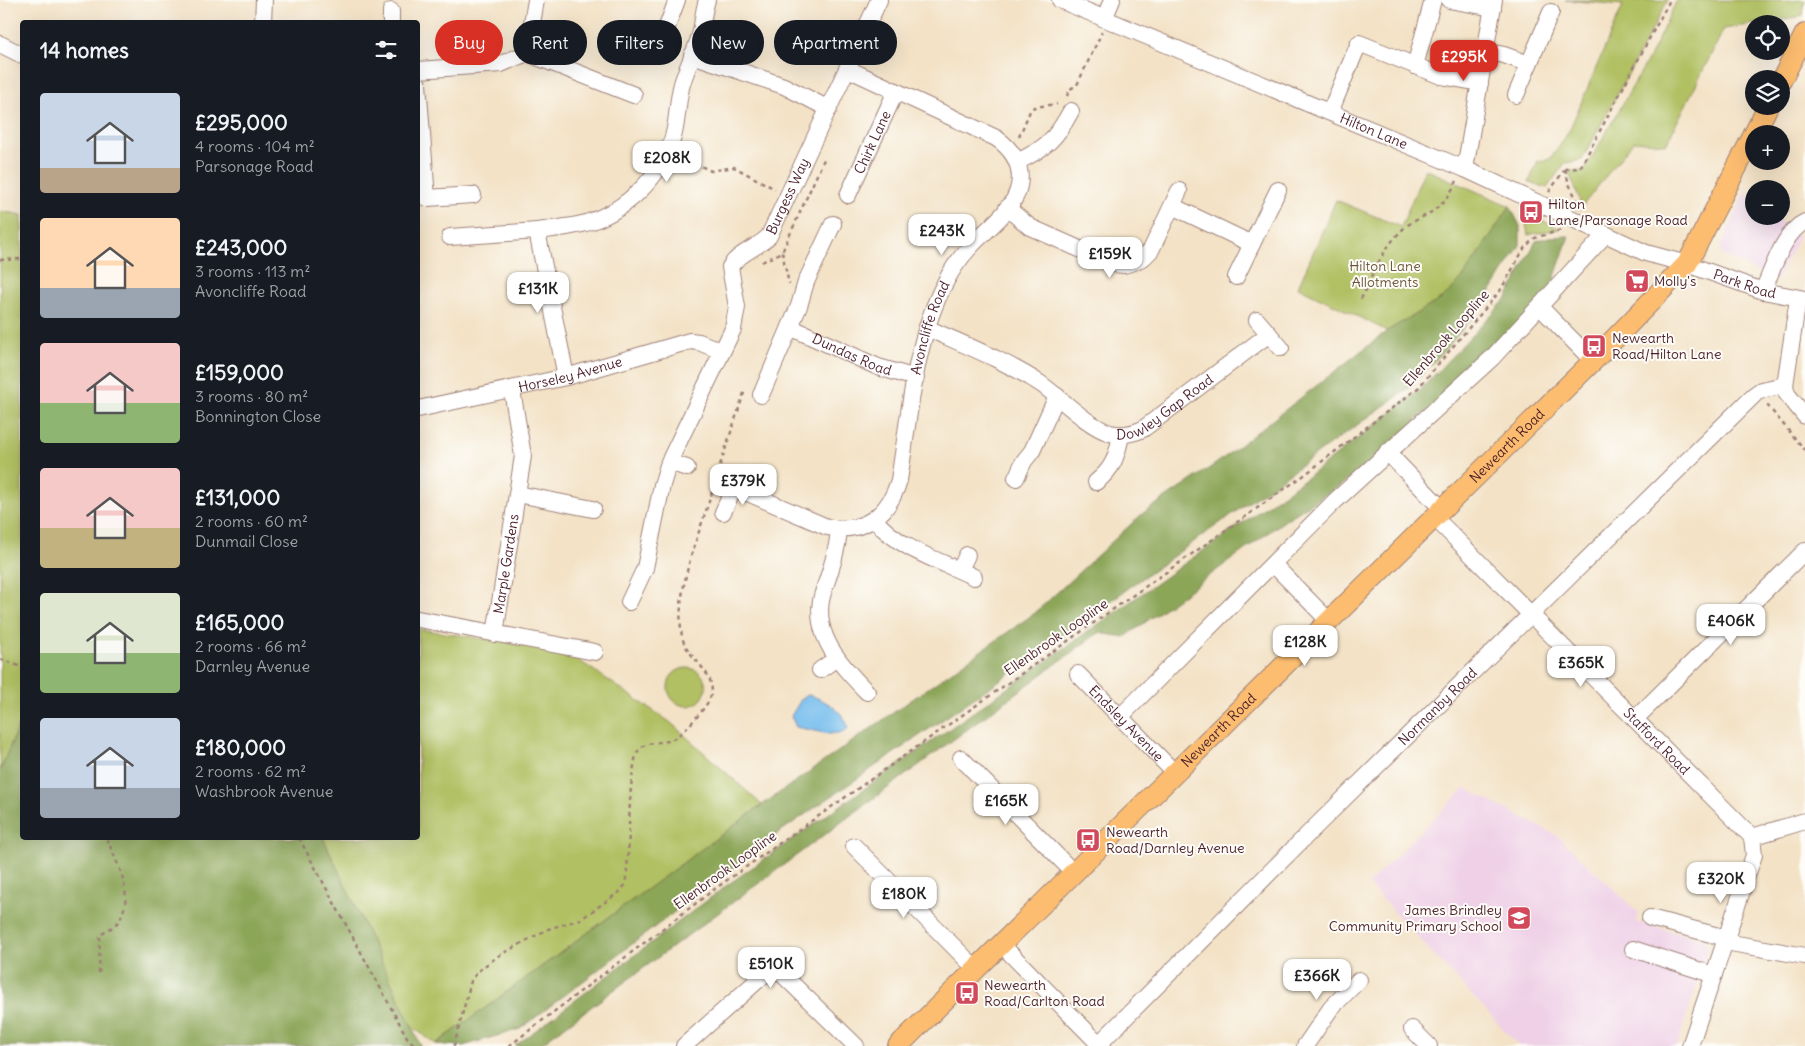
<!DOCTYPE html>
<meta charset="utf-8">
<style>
:root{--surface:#171b24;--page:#20242c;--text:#f1f3f6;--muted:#9ea1a6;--accent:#d93025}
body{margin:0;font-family:Delius,sans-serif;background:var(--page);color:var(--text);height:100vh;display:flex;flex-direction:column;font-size:19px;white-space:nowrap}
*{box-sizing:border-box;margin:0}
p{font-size:16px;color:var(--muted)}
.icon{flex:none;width:28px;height:28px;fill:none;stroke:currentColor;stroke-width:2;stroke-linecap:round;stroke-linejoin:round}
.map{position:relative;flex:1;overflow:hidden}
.sheet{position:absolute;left:20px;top:20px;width:400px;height:820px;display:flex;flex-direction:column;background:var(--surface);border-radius:5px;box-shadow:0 5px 20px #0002}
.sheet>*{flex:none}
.banner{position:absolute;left:435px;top:20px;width:475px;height:45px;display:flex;gap:10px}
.fabs{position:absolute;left:1745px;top:15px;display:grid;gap:10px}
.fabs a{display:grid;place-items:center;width:45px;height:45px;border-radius:50%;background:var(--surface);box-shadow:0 5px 20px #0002;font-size:25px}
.price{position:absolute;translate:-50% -42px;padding:0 11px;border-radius:10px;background:#fff;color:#222;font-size:16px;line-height:32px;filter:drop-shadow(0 1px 2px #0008)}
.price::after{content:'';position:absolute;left:50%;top:30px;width:15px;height:11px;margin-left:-8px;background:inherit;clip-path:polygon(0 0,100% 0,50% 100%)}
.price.current{background:var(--accent);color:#fff}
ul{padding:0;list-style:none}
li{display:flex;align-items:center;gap:15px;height:125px;padding:0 20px}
li span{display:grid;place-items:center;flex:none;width:140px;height:100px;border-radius:5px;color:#555}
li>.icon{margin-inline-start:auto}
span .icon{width:60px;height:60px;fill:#fffc;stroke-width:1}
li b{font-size:21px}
h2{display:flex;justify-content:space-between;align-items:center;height:60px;padding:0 20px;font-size:21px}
.chip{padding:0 18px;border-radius:22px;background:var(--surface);box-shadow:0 5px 20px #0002;font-size:18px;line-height:45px}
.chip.current{background:var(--accent);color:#fff}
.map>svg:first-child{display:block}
.built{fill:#efd0e7}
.green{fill:#b0c062;stroke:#7d7046}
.forest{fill:#8ca658;stroke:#6b6242}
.water{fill:#76bdee;stroke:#606e8c}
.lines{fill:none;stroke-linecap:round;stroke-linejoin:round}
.minor-casing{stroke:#9e8078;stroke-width:18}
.major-casing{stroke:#9e8078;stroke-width:22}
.path{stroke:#9e8078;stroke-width:2.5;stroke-dasharray:4 4;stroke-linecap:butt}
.minor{stroke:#fff;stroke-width:16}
.major{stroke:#fcbd6f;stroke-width:20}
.labels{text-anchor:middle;stroke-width:4;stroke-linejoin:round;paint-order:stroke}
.street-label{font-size:14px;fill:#4a1f2b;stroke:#fdfcf7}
.poi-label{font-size:14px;fill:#4a1f2b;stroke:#fdfcf7;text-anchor:start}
.park-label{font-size:14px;fill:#6e573e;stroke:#fdfcf7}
</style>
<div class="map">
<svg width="1805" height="1046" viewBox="0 0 1805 1046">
<rect width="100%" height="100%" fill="#fdfcf7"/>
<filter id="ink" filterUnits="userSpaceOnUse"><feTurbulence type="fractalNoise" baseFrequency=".02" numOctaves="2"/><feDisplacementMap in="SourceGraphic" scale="10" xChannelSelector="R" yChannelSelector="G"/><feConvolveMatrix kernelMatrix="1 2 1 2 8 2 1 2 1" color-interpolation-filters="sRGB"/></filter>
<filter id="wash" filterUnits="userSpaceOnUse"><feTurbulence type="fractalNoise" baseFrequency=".0096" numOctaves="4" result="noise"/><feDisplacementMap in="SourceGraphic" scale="20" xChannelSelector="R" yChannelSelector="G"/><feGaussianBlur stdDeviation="1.12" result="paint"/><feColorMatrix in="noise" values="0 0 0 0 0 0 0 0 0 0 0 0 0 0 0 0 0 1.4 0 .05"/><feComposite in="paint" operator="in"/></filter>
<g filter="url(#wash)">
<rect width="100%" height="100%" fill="#f3e2c6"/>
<path class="built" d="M 1745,193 L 1754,200 L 1754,216 L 1774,216 L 1799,236 L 1776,281 L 1722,254 L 1720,249 Z
M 1465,788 L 1556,835 L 1639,913 L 1636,922 L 1703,939 L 1708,948 L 1677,1046 L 1519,1046 L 1368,884 Z"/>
<path class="green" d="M 1565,0 L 1668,0 L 1582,160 L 1565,163 L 1547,188 L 1529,182 L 1538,161 L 1550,159 L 1569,131 L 1623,5 Z
M 1677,0 L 1805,0 L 1803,16 L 1724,29 L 1666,144 L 1634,141 L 1579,210 L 1576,209 L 1580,200 L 1568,171 L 1584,171 L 1649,58 Z
M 1425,169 L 1510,206 L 1462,279 L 1443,298 L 1387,331 L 1298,287 L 1336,200 L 1401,227 Z
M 0,211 L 22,215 L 22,717 L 0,771 Z
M 1524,212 L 1560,229 L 1528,235 Z
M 418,629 L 565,651 L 670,722 L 762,805 L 436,1044 L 412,1027 L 323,838 L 418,838 Z
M668 687a19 19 0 1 1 38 0a19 19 0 1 1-38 0Z"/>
<path class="forest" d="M 1510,206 L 1520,226 L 1520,245 L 1481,307 L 1445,350 L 1409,388 L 993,685 L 784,829 L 520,1029 L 463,1046 L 436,1044 L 762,805 L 1035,613 L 1142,514 L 1217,463 L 1387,331 L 1443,298 L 1462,279 Z
M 1569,236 L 1546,302 L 1355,476 L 1287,519 L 1125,637 L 1098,633 L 538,1046 L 515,1046 L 726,886 L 1312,474 L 1422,388 L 1507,298 L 1536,241 L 1549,237 Z
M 22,717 L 22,838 L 323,838 L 421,1046 L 0,1046 L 0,771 Z"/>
<path class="water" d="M 808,695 C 824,699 845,711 848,728 L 844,732 L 829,734 L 796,727 L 791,716 L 802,698 Z"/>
</g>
<g filter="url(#ink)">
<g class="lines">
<defs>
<g id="minor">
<path id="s1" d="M 1060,0 L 1465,169 L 1646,253 L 1687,264 L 1763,291 L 1805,299"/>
<path d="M 1449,0 L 1493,8"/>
<path d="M 1104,19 L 1112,0"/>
<path d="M 263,22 L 264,0"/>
<path d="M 391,22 L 391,11"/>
<path d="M 662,40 L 677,0"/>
<path d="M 0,44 L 22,55"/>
<path d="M 1485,51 L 1504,55 L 1529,64"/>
<path d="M 527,53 L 634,95"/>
<path d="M 692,55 L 784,86 L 829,109"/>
<path d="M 1415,66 L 1433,0"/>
<path d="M 418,70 L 501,64 L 527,53 L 536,0"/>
<path d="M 418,84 L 427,198 L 473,195"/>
<path d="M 1516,95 L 1551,12"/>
<path d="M 1330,112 L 1359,43 L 1441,76 L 1480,83"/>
<path d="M 1017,162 C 1046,148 1056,139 1071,111"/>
<path d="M 1465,169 L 1494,0"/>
<path id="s2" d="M 848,195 L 896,91"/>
<path d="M 1172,206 L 1252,244"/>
<path d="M 1007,208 L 1030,227 L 1113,264 L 1124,265 L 1134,262 L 1144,257 L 1151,250 L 1179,191"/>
<path d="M 537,231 C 554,229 571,227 586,223 C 626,211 661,177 673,137 C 678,120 677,101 682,84 C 687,65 699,46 702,26 C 703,17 704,9 707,0"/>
<path d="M 450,237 L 537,231 L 566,377"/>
<path d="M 1236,277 L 1278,190"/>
<path d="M 1763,291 C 1772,271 1784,231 1805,222"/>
<path d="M 1798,299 L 1785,385 L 1787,394 L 1805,416"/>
<path d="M 1540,307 L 1593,361"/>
<path d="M 1257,320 L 1281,348"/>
<path id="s3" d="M 790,327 L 878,367 L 916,378"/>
<path id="s4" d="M 927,328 C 965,345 1006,361 1041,384 C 1061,398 1087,426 1110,433 C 1122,436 1132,434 1143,429 L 1269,334"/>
<path d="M 761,395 L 799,306 L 806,282 L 833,224"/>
<path id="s5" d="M 418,409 L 566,377 L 690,341 L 699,342 L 721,351"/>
<path d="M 1387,452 L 1442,509"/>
<path d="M 669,462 L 687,468"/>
<path d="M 1016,478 L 1024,461 L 1032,451 L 1057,396"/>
<path id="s6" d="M 720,481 L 827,527 C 864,534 889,515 899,480 C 910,414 914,341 946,281 C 952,269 960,258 970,247 C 986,229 1014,211 1019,186 C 1023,165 1012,149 996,138 L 848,69"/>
<path d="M 1096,482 C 1113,469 1117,456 1121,435"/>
<path d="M 518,494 L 593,509"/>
<path d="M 723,512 L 734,488"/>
<path id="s7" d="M 1434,517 L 1752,837"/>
<path d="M 875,520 C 899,549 941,561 974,577"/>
<path d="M 839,530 C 837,554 829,574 822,596 C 812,636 842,666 867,692"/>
<path d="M 1273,564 L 1328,620"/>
<path d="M 960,570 L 967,555"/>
<path id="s8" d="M 629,602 L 645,568 L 662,485 L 669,462 L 733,329 L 737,307 L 730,267 C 739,252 758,248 769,236 L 879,0"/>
<path d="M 418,619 L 595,652"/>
<path id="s9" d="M 495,634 L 523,456 L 512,390"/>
<path d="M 820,670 L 837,658"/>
<path id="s10" d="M 1078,674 L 1174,772"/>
<path d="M 1120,717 L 1335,501 L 1492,358 L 1605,235"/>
<path d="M 1635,719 L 1805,551"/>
<path d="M 961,758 L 1073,872"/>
<path d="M 854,846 L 976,969"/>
<path d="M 1650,918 L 1726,938"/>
<path d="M 1725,942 L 1805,956"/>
<path d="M 1001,944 L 1101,1046"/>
<path d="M 1633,949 L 1714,975"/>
<path d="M 1412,1029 L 1429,1046"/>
<path id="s11" d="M 1099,1044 L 1314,828 L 1754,395 L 1761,390 L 1785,385"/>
<path d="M 684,1046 L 767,972 L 772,970 L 781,973 L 856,1046"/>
<path d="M 1305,1046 L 1331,1008 L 1359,980"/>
<path d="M 1690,1046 L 1754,855 L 1752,837 L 1805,821"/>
</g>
<g id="major">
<path d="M 1781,81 L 1805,34"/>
<path d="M 1754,134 L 1768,106"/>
<path id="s12" d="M 898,1046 L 1593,361 L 1687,264 L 1754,134"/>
</g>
</defs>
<use href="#minor" class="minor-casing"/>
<use href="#major" class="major-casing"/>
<path class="path" d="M 1067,96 L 1070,89 L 1077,85 L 1102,32
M 1019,137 L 1030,111 L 1034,107 L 1057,104
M 680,156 L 711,171 L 734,167 L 775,189
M 1565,169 L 1569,184 L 1577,200 L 1576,204
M 1565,169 L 1580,168 L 1670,0
M 1549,192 L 1565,169
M 782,252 L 789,284
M 0,260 L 22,259
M 762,262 L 782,252 L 825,157
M 1361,299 C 1373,274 1383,248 1403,229 C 1414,219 1429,216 1439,206 C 1447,200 1452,190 1457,181
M 1767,405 L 1805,450
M 720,465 L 745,390
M 0,659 L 22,667
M 299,838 L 408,1039 L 416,1046
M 99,973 L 100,936 C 106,931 117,925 120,919 C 135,890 116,864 107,838
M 454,1046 L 471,981 L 478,971 L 498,956 L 548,929 L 581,919 L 621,891 L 625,885 C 631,848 627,809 633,772 C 634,766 635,758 637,753 C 643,740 660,744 671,740 C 682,735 708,707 711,695 C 717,672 686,658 682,636 C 674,591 699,535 712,492
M 509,1046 L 716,888 L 1303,476 L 1418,388 L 1500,291 L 1525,247 L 1535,238 L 1561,230"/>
<use href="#minor" class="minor"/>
<use href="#major" class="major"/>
</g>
</g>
<defs>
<symbol id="bus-square" viewBox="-11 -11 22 22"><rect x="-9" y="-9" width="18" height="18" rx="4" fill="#d1495b" stroke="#fdfcf7"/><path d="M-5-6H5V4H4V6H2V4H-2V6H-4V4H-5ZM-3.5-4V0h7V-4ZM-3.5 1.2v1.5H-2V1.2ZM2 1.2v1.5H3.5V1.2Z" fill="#fff"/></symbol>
<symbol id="supermarket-square" viewBox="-11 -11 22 22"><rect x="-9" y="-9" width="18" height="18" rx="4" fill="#d1495b" stroke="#fdfcf7"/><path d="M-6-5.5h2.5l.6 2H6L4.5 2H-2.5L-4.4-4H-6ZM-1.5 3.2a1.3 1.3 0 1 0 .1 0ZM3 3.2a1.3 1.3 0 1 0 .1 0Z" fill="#fff"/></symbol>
<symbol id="school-square" viewBox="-11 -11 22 22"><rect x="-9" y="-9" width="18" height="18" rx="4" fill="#d1495b" stroke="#fdfcf7"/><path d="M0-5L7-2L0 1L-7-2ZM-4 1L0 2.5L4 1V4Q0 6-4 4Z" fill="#fff"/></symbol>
</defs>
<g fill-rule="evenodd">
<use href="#bus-square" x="1517" y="198" width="28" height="28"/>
<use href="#supermarket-square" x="1623" y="267" width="28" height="28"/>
<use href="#bus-square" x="1580" y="332" width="28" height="28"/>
<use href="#bus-square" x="1074" y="826" width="28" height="28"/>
<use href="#school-square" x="1505" y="904" width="28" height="28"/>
<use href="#bus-square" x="953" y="979" width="28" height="28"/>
</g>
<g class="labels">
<g class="street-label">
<text dy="5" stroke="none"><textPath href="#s1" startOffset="340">Hilton Lane</textPath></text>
<text dy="5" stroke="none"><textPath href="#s2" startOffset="58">Chirk Lane</textPath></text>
<text dy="5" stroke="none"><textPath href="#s8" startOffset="451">Burgess Way</textPath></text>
<text dy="5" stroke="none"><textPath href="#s1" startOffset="742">Park Road</textPath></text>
<text dy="5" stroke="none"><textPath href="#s6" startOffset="368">Avoncliffe Road</textPath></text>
<text transform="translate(1446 338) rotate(-49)" y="5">Ellenbrook Loopline</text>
<text dy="5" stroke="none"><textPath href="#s3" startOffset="68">Dundas Road</textPath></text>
<text dy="5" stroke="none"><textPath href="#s5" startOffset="156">Horseley Avenue</textPath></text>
<text dy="5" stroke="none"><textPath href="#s4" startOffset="275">Dowley Gap Road</textPath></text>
<text dy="5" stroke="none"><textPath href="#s12" startOffset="855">Newearth Road</textPath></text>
<text dy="5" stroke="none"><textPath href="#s9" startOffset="71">Marple Gardens</textPath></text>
<text transform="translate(1056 637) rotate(-35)" y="5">Ellenbrook Loopline</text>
<text dy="5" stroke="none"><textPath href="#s11" startOffset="478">Normanby Road</textPath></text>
<text dy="5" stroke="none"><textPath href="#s10" startOffset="69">Endsley Avenue</textPath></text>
<text dy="5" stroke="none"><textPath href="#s12" startOffset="450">Newearth Road</textPath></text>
<text dy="5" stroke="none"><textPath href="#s7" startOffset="316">Stafford Road</textPath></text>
<text transform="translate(725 870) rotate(-36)" y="5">Ellenbrook Loopline</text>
</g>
<g class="poi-label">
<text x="1548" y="209">Hilton<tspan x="1548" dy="16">Lane/Parsonage Road</tspan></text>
<text x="1654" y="286">Molly's</text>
<text x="1612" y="343">Newearth<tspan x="1612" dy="16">Road/Hilton Lane</tspan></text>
<text x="1106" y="837">Newearth<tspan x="1106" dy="16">Road/Darnley Avenue</tspan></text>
<text x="1502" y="915" text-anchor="end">James Brindley<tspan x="1502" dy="16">Community Primary School</tspan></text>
<text x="984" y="990">Newearth<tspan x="984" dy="16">Road/Carlton Road</tspan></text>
</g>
<g class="park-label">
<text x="1385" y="271">Hilton Lane<tspan x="1385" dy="16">Allotments</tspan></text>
</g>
</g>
</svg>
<div class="fabs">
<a><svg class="icon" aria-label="locate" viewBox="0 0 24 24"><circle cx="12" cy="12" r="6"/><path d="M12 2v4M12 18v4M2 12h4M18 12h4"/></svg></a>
<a><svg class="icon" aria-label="layers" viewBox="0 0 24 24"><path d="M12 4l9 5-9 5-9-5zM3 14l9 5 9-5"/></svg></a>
<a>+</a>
<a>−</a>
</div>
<b class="price current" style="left:1464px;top:82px">£295K</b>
<b class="price" style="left:667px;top:183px">£208K</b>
<b class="price" style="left:942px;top:256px">£243K</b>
<b class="price" style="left:1110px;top:279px">£159K</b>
<b class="price" style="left:538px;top:314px">£131K</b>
<b class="price" style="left:743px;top:506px">£379K</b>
<b class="price" style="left:1731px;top:646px">£406K</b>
<b class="price" style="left:1305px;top:667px">£128K</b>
<b class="price" style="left:1581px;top:688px">£365K</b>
<b class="price" style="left:1006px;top:826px">£165K</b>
<b class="price" style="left:1721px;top:904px">£320K</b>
<b class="price" style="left:904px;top:919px">£180K</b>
<b class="price" style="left:771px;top:989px">£510K</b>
<b class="price" style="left:1317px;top:1001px">£366K</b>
<div class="banner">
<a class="chip current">Buy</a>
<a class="chip">Rent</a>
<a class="chip">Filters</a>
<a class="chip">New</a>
<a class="chip">Apartment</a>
</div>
<section class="sheet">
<h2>14 homes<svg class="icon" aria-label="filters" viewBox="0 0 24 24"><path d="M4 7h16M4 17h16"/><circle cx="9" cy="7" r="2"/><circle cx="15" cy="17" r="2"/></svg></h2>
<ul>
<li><span style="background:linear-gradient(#c9d6e8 75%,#b9a48a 0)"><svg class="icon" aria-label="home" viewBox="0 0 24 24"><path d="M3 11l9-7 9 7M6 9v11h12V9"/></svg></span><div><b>£295,000</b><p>4 rooms · 104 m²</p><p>Parsonage Road</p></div></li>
<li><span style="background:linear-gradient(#ffd9b3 70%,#9aa5b1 0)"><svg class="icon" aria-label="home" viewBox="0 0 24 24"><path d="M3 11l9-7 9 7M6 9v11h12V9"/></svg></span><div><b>£243,000</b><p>3 rooms · 113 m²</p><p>Avoncliffe Road</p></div></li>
<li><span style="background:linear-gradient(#f6c9c9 60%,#8fb573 0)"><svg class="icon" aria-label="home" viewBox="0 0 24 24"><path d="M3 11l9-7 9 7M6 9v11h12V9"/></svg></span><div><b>£159,000</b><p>3 rooms · 80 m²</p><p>Bonnington Close</p></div></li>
<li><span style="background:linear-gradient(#f6c9c9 60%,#c2b280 0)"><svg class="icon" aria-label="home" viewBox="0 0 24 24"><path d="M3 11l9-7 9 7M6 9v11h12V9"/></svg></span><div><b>£131,000</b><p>2 rooms · 60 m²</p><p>Dunmail Close</p></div></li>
<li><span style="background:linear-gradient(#dfe7d0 60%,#8fb573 0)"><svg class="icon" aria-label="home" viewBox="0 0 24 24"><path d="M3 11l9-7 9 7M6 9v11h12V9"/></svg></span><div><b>£165,000</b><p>2 rooms · 66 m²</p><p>Darnley Avenue</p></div></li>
<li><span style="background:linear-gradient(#c9d6e8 70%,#9aa5b1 0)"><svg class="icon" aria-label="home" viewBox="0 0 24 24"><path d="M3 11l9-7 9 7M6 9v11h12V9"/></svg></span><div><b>£180,000</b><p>2 rooms · 62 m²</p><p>Washbrook Avenue</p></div></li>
</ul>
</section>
</div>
